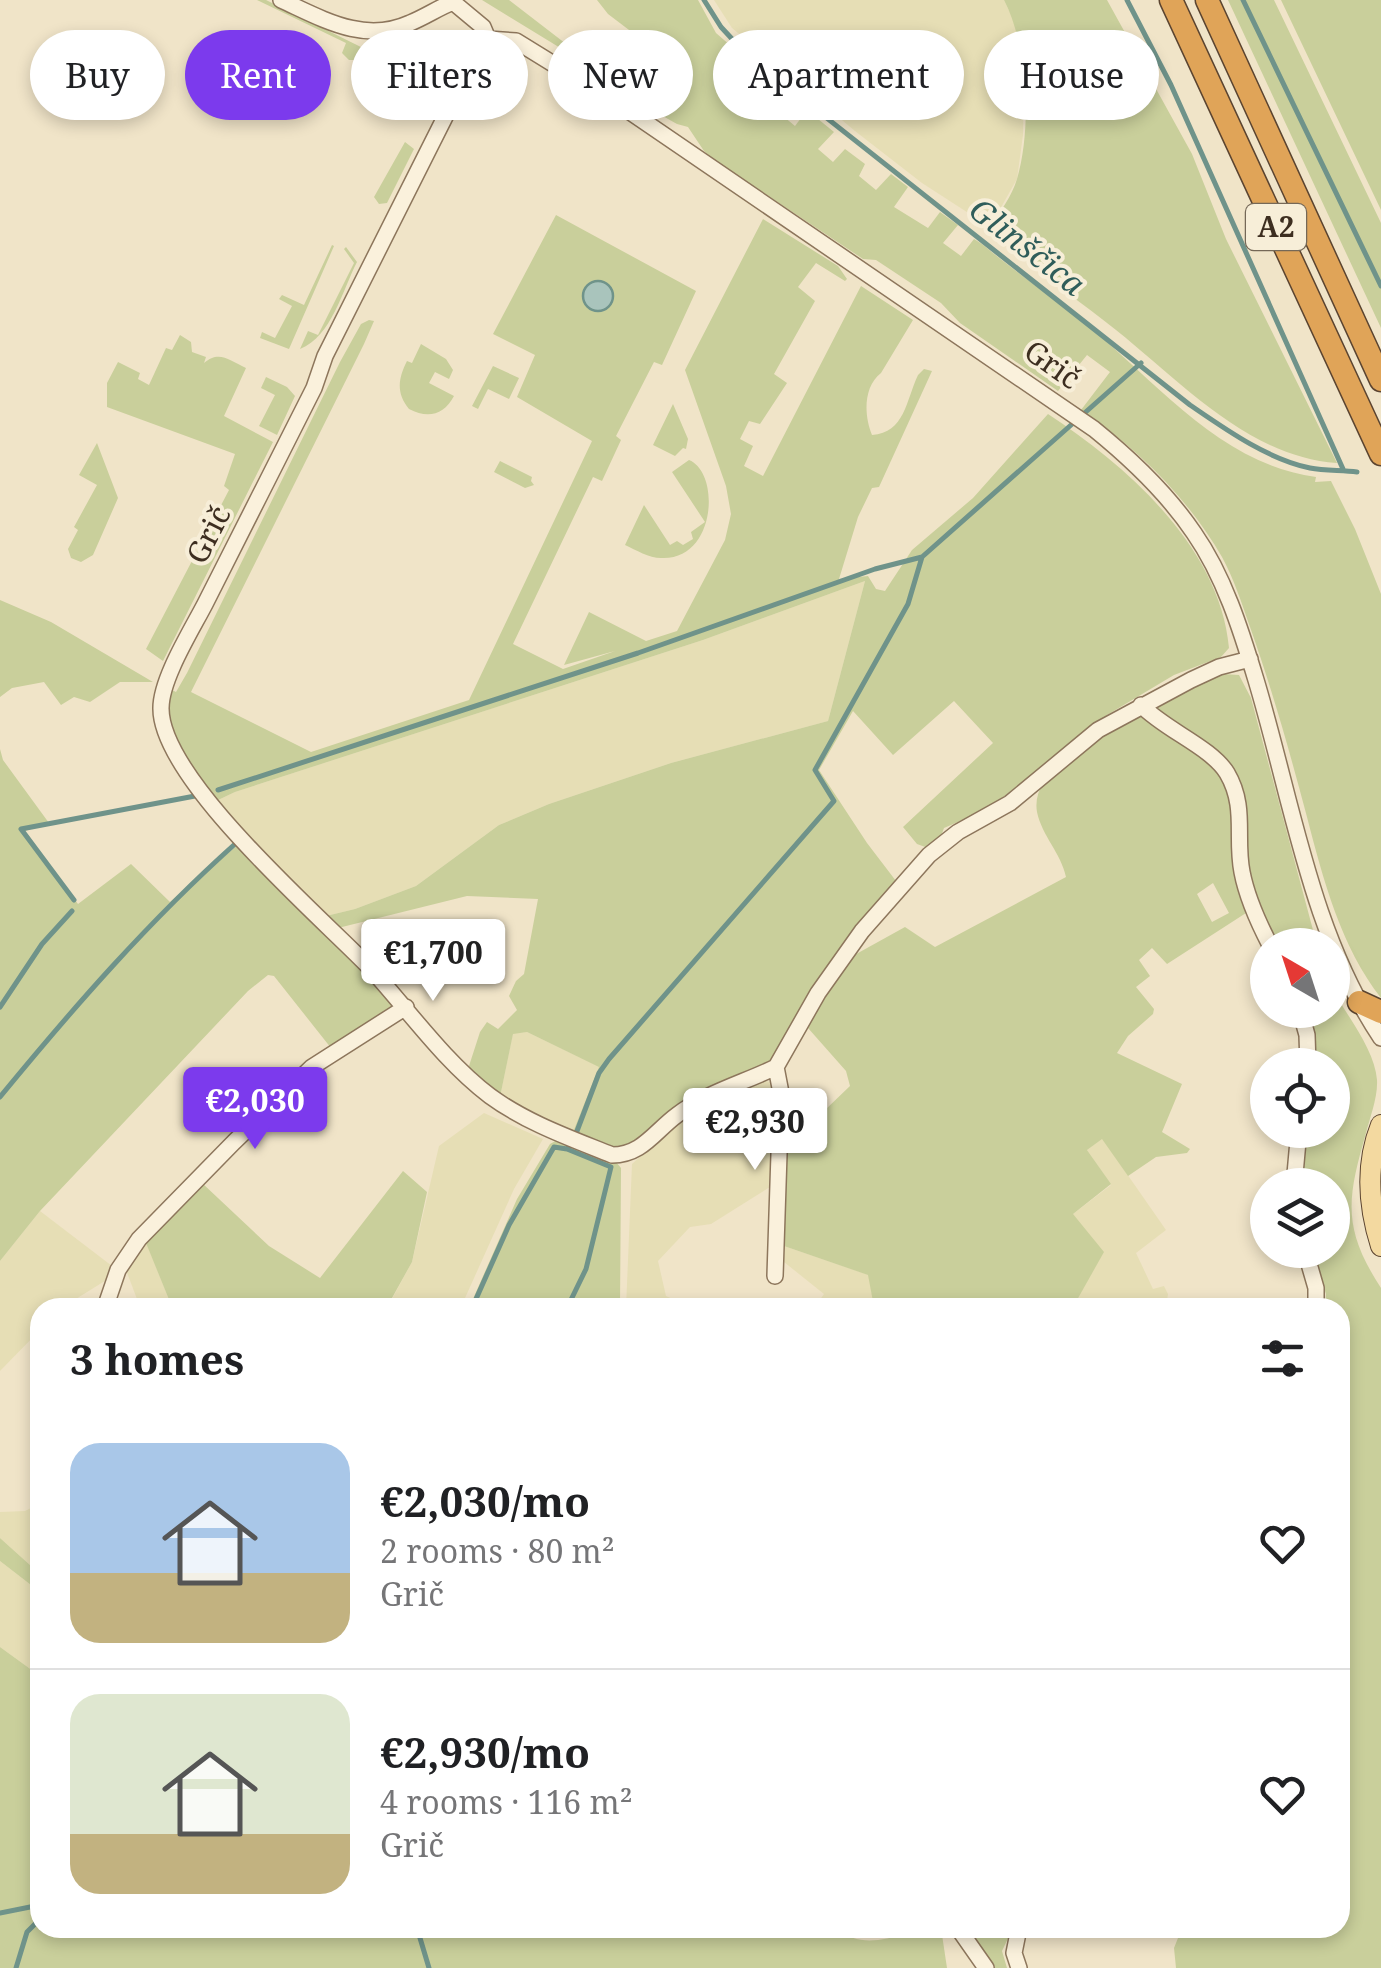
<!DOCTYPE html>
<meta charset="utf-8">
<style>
:root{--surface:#fff;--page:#f6f6f6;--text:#202124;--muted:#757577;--line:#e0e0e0;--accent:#7c3aed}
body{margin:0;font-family:"Noto Serif",serif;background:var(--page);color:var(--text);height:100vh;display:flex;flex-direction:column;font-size:38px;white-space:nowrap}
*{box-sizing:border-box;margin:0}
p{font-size:32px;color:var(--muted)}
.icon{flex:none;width:55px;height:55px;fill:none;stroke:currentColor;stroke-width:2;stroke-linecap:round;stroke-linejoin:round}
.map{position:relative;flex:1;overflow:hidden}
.panel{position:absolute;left:30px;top:1298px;width:1320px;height:640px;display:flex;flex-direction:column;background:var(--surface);border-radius:30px;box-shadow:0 5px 15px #0003}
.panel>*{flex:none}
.banner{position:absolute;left:30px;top:30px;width:1322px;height:90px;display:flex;gap:20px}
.needle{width:65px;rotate:321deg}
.buttons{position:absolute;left:1250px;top:928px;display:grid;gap:20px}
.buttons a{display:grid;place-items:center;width:100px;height:100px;border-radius:50%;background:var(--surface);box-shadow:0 5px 15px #0003;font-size:50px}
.price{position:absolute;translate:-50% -85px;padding:0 22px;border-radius:10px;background:#fff;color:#222;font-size:32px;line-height:65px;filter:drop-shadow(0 2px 5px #0008)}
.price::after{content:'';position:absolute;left:50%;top:60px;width:30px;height:22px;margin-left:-15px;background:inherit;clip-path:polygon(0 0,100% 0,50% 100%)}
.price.active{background:var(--accent);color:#fff}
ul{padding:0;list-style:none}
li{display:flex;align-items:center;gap:30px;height:250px;padding:0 40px}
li+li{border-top:2px solid var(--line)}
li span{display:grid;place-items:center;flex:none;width:280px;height:200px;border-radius:30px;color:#555}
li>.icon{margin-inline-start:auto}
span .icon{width:120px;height:120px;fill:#fffc;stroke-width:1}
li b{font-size:42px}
h2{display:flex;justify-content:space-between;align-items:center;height:120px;padding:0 40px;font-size:42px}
.pill{padding:0 35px;border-radius:45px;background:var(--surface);box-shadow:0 5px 15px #0003;font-size:35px;line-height:90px}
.pill.active{background:var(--accent);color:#fff}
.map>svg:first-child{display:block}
.farmland{fill:#e6deb5}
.green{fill:#c9cf9b;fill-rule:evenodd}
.water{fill:#a9c4bc;stroke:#6f938a;stroke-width:2.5}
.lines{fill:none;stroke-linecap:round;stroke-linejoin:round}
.stream{stroke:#6f938a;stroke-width:5}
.minor-casing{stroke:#8d765c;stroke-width:18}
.major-casing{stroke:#5b4430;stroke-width:22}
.highway-casing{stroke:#5b4430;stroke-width:25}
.minor{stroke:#faf1dc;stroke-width:15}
.major{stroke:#f3d9a0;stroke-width:20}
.highway{stroke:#e0a458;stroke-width:22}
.labels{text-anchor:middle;stroke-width:8;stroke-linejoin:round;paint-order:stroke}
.shield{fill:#f7eed8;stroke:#756857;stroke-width:2.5}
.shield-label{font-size:28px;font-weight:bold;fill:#3d2e20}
.street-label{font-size:30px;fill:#3d2e20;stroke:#f7eed8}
.water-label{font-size:32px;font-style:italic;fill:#2f5d5a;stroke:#f7eed8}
</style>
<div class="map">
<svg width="1381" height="1968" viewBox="0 0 1381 1968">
<rect width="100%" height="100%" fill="#f0e4c8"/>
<path class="farmland" d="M 714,0 L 1004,0 L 1017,27 L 1024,70 L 1023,135 L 1017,179 L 990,227 L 922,183 L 855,131 L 732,28 Z
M 865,581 L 828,721 L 671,763 L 549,804 L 499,825 L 416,886 L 355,909 L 326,916 L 261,856 L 216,801 L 235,792 L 703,640 Z
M 527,1032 L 600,1067 L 573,1132 L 500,1097 L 513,1033 Z
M 764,1080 L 775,1084 L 773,1185 L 711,1224 L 690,1227 L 658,1261 L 666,1296 L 690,1307 L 626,1308 L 632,1164 L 687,1114 Z
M 484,1113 L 543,1139 L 514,1189 L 461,1307 L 387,1308 L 412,1262 L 439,1146 Z
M 1102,1138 L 1166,1230 L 1136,1253 L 1153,1289 L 1164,1286 L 1168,1294 L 1166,1307 L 1102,1307 L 1076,1300 L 1073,1214 L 1111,1185 L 1087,1150 Z
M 40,1211 L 112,1266 L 108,1279 L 63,1307 L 40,1308 L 40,1330 L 0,1371 L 0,1261 Z
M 146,1242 L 172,1307 L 140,1307 L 126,1270 L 130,1260 Z
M 784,1246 L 869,1275 L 874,1307 L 815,1307 L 824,1294 L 784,1262 Z
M 33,1507 L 37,1518 L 40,1517 L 40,1574 L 0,1538 L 0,1512 L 25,1511 Z
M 0,1561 L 40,1592 L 40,1676 L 0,1647 Z"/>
<path class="green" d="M 257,0 L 266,0 L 371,52 L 363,60 L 349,60 L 342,53 L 346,43 Z
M 482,0 L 509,0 L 583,57 L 580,60 Z
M 597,0 L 698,0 L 716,33 L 793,100 L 783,116 L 795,126 L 807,110 L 834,132 L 818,149 L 833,162 L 845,149 L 865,164 L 859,176 L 876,190 L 891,174 L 908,187 L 894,207 L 928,228 L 940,212 L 958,225 L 943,243 L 961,256 L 974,239 L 982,244 C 1014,271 1048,294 1081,320 C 1152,377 1220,465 1316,477 L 1315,482 L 1331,481 L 1355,529 L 1381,594 L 1381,998 C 1341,947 1323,879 1307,817 C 1290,753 1272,689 1250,627 C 1242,604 1234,579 1222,557 C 1188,498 1137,448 1081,410 L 1110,372 L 1087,355 L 1058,391 L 960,323 L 941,303 L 876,260 L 863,259 L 713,159 L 704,151 L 688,127 L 677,124 L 600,81 C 619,68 626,55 633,33 L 608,14 Z
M 1004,0 L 1107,0 L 1192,154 L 1226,239 L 1337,463 C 1249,457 1181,382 1116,330 C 1074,296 1027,267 990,227 C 1000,212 1012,196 1017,179 C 1032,128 1028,46 1004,0 Z
M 1228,0 L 1274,0 L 1381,223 L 1381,328 Z
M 1281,0 L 1381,0 L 1381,210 Z
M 405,142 L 414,149 L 387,203 L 379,204 L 374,197 Z
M 556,215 L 696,291 L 662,365 L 654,362 L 616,436 L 621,440 L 602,481 L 593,477 L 513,644 L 563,669 L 615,651 L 564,665 L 589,612 L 646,641 L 677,631 L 725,540 L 731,514 L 726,486 L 685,370 L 763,219 L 838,266 L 847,279 L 845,281 L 816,263 L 798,287 L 815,301 L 774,374 L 787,383 L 760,424 L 749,421 L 740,439 L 753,446 L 744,466 L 763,476 L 861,286 L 913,320 L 881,373 C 863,387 864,416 872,435 C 905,433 906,400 918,375 L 924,369 L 932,371 L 879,487 L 872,488 L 858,517 L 839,579 L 868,576 L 876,589 L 885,591 L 912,550 L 973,498 L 1048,414 C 1126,465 1220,547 1229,648 L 1221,657 L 1174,675 L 1107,715 L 1006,795 L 981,812 L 944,828 L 940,839 L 928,848 L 917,844 L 903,827 L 993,743 L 954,701 L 893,755 L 853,711 L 819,770 L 867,843 L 896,881 L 781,1050 L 768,1064 L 637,1145 C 611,1151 596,1143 573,1132 L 599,1067 L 527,1032 L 513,1034 L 500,1097 L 473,1075 L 469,1066 L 480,1032 L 487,1022 L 498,1029 L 517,1010 L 509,996 L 516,981 L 524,974 L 538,899 L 467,896 L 338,928 L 326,916 L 355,909 L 416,886 L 499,825 L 549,804 L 671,763 L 828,721 L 865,581 L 703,640 L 235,792 L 216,801 C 193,771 157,732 172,690 L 176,692 L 187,673 L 340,362 L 361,324 L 369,320 L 374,321 L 364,344 L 191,692 L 311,752 L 469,700 L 592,441 L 517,397 L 535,355 L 493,334 Z
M 332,245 L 334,246 L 289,349 L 260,338 L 262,332 L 275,338 L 292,306 L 279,299 L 282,295 L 304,305 Z
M 346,247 L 357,262 C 342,291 332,336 300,349 L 308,331 L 318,335 L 354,263 L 344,249 Z
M 180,335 L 191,342 L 192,352 L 206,357 L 204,363 C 219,350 229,360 246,368 L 224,416 L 273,442 L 163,661 L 146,649 L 229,490 L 224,486 L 235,454 L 107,407 L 107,383 L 118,362 L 140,373 L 138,379 L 149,385 L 166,348 L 172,350 Z
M 421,344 L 446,359 L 453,370 L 449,379 L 435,372 L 429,383 L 454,396 C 444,415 428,419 409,409 C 396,393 398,379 407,361 L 412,363 Z
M 493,366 L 519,378 L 509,399 L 488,389 L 478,409 L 472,406 Z
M 266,377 L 287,387 L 295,396 L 277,435 L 259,426 L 275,395 L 261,388 Z
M 673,404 L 688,439 L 686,449 L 683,448 L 675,456 L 653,445 Z
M 97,443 L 118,498 L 93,555 L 81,562 L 71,558 L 68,549 L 78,530 L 74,527 L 97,485 L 79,475 Z
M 689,460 C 721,473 716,561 661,558 C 649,558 636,550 625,545 L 644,505 L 670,545 L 677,541 L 683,545 L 693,539 L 691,532 L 705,522 L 672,472 Z
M 500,461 L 532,477 L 531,481 L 534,485 L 525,488 L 494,472 Z
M 0,600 L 51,622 L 153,682 L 120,682 L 90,702 L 74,697 L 61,705 L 44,682 L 12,688 L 0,697 Z
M 1223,674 L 1239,675 L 1251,698 L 1317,945 L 1275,945 L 1266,929 L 1247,868 L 1248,817 L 1240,786 L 1158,713 L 1157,702 Z
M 1141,715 L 1215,765 L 1230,792 L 1246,913 L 1167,964 L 1152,948 L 1139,960 L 1150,976 L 1136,987 L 1154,1009 L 1153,1014 L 1128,1036 L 1117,1053 L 1182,1084 L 1162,1132 L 1190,1149 L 1187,1153 L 1156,1157 L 1128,1176 L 1102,1139 L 1087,1150 L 1111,1184 L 1073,1214 L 1104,1252 L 1077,1300 L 1102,1307 L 874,1307 L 868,1275 L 784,1246 L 783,1113 L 793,1107 L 794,1116 L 804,1119 L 825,1110 L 850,1086 L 846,1071 L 808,1028 L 827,986 L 849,958 L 905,927 L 935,947 L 1066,877 C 1061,853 1042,836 1037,812 C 1029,766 1107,730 1141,715 ZM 1213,883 L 1229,913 L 1212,922 L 1197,894 Z
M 0,749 L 3,760 L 49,823 L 25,831 L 78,904 L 131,864 L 170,902 L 239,844 L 330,934 L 392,1004 L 391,1008 L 331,1048 L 274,976 L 268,975 L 248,991 L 40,1211 L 0,1261 Z
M 1333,990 C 1347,1016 1375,1050 1377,1080 C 1378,1097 1370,1117 1366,1133 C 1347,1199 1342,1228 1381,1288 L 1381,1968 L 1176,1968 L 1174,1948 L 1182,1928 L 1340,1928 L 1340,1308 L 1325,1307 L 1326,1294 L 1312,1250 L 1332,1250 L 1332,1185 L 1301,1185 L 1304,1130 L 1332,1130 L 1332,1065 L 1313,1065 L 1304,1010 L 1332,1010 Z
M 559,1139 L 616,1162 L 621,1168 L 620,1307 L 469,1308 L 517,1199 L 550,1144 Z
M 403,1171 L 427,1192 L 412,1262 L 387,1307 L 172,1307 L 146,1243 L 202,1183 L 269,1246 L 320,1278 Z
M 0,1538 L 40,1574 L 40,1592 L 0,1561 Z
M 0,1647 L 40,1676 L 40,1928 L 837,1928 C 867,1956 906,1928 941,1928 L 947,1968 L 0,1968 Z
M 963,1928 L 1013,1928 L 1002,1951 L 1007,1968 L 990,1968 Z"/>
<path class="water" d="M583 296a15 15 0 1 1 30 0a15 15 0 1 1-30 0Z"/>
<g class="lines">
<path class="stream" d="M 704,0 L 721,27 L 747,55 L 1190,405 C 1225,429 1267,459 1310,468 C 1325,471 1342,470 1357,472
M 1127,0 L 1171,85 L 1343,469
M 1243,0 L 1381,286
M 218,790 L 638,653 L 875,569 L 922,557
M 74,900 L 21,829 L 195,796
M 0,1007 L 42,944 L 72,911
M 0,1097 C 73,1008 149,921 235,844
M 577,1131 L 599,1073 L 609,1059 L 834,801 L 815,770 L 908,604 L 922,557 L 1141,363
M 472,1308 L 509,1225 L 554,1147 L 567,1149
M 567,1308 L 586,1269 L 611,1167 L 567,1149 L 570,1145
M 0,1913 L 40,1905
M 417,1928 L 429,1968
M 16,1968 L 27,1932 L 40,1919"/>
<defs>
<path id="minor" d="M 281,0 C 323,19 364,44 410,23 C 425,17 438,8 453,2
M 453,2 L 483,27 L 488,39
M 488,39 L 445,117 L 325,356 L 314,388 C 278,460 241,532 205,604 C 191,631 161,679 161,708 C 160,779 321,917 371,969 C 409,1011 445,1062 490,1096 C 527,1123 570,1138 612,1155 C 642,1155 654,1132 677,1115 C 706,1093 743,1083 776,1067
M 488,39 L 516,41 L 623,107 L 1094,429 C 1131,459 1167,493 1194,533 C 1224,576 1241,630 1256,680 C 1292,799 1310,932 1381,1038
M 1141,705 C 1165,730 1211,747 1227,773 C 1247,807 1235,837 1242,872 C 1247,898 1258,922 1270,945
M 1300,1010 L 1307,1035 L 1308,1065
M 1294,1185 L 1299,1130
M 1305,1250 L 1316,1288 L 1316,1308
M 775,1276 L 781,1093 L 776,1067 L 818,993 L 862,931 L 929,855 L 958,832 L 1010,803 L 1098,730 L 1191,680 L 1219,667 L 1250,659
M 105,1308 L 118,1270 L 139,1239 L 234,1142 L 312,1067 L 406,1007
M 958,1928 L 986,1968
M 1019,1968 L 1014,1953 L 1019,1928"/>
<path id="major" d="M 1381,1125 C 1365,1165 1368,1205 1381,1246"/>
<path id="highway" d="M 1171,0 L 1381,454
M 1207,0 L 1381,380
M 1359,1002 L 1381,1012"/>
</defs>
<use href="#minor" class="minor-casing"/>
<use href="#major" class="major-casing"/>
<use href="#highway" class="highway-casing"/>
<use href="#minor" class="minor"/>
<use href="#major" class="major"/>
<use href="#highway" class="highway"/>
</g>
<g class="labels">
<rect class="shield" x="1246" y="204" width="60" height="46" rx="8"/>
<g class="shield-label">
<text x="1276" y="237">A2</text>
</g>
<g class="street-label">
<text transform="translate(1052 365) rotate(35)" y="10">Grič</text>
<text transform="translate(209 535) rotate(-63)" y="10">Grič</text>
</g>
<g class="water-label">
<text transform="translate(1027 247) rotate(38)" y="11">Glinščica</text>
</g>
</g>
</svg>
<div class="buttons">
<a><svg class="needle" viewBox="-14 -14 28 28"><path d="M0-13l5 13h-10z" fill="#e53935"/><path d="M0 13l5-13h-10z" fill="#757577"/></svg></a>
<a><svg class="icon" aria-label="locate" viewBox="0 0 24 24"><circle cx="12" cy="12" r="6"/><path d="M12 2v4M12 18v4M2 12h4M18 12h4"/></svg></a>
<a><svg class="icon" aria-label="layers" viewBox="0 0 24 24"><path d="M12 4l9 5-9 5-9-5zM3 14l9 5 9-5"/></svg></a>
</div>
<b class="price" style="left:433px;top:1004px">€1,700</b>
<b class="price active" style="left:255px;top:1152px">€2,030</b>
<b class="price" style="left:755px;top:1173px">€2,930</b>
<div class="banner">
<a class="pill">Buy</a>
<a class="pill active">Rent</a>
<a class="pill">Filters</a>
<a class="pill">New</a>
<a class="pill">Apartment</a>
<a class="pill">House</a>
</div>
<section class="panel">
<h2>3 homes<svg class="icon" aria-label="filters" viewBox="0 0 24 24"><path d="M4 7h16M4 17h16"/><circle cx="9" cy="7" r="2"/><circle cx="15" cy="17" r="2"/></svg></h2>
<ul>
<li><span style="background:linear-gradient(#a9c7e8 65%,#c2b280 0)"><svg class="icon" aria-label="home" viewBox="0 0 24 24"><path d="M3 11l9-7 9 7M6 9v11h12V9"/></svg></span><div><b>€2,030/mo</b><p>2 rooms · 80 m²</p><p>Grič</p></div><svg class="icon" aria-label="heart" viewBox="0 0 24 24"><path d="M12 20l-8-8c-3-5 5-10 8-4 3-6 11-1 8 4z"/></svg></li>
<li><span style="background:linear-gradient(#dfe7d0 70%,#c2b280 0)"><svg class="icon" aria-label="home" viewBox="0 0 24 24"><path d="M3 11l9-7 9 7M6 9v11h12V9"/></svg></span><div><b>€2,930/mo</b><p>4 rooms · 116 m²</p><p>Grič</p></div><svg class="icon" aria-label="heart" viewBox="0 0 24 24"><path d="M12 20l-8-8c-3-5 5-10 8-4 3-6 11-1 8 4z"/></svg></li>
</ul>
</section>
</div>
